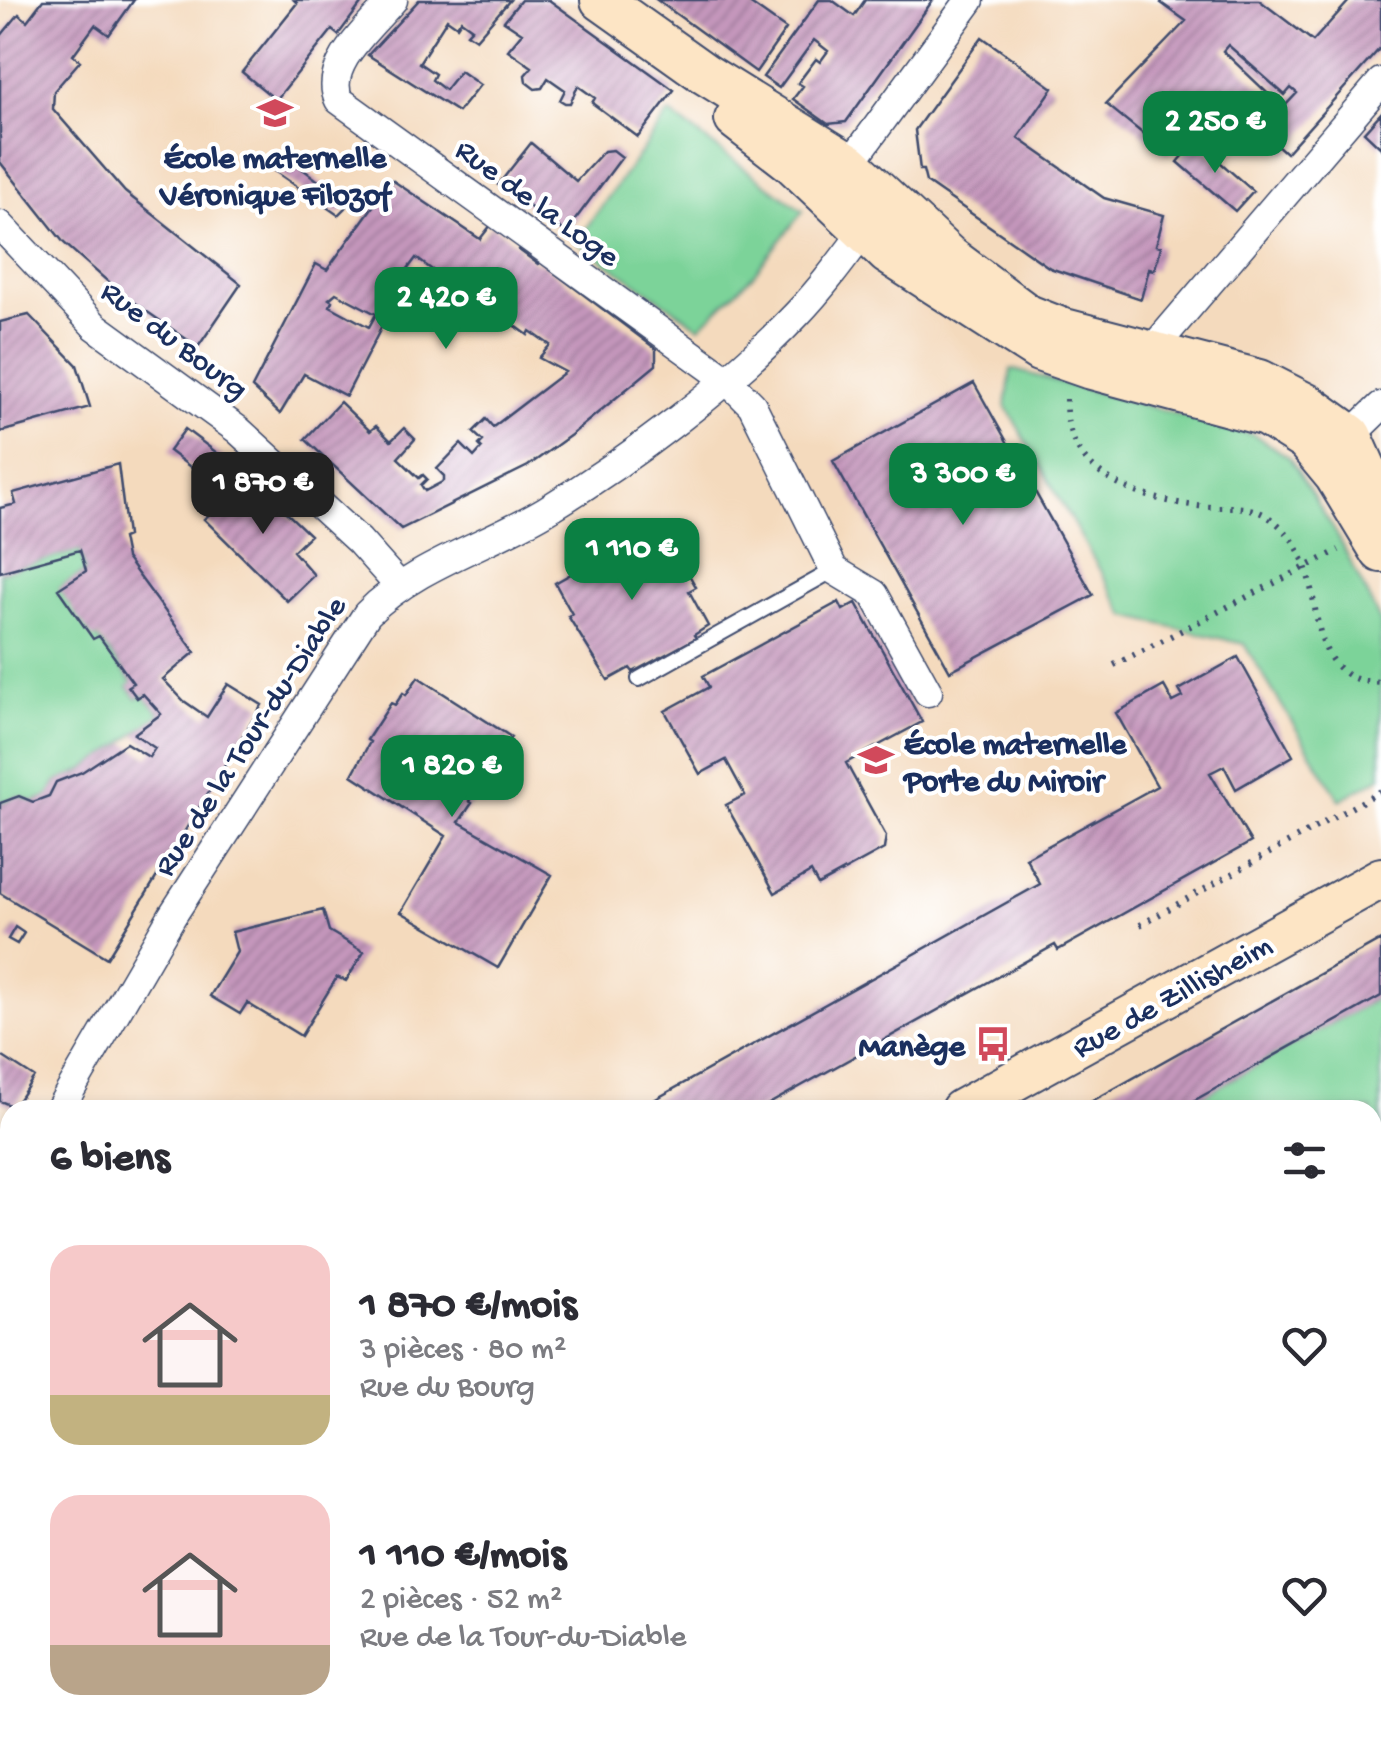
<!DOCTYPE html>
<html lang="fr">
<meta charset="utf-8">
<style>
:root{--surface:#fff;--page:#f2f2f3;--text:#2b2b33;--muted:#7c7c81;--accent:#0b8043}
body{margin:0;font-family:"Gochi Hand",sans-serif;background:var(--page);color:var(--text);height:100vh;display:flex;flex-direction:column;font-size:38px;white-space:nowrap}
*{box-sizing:border-box;margin:0}
p{font-size:32px;color:var(--muted)}
.icon{flex:none;width:55px;height:55px;fill:none;stroke:currentColor;stroke-width:2;stroke-linecap:round;stroke-linejoin:round}
.map{position:relative;flex:1;overflow:hidden}
.sheet{position:absolute;left:0px;top:1100px;width:1382px;height:640px;display:flex;flex-direction:column;background:var(--surface);border-radius:30px 30px 0 0;box-shadow:0 5px 15px #0003}
.sheet>*{flex:none}
.price{position:absolute;translate:-50% -85px;padding:0 22px;border-radius:20px;background:var(--accent);color:#fff;font-size:32px;line-height:65px;filter:drop-shadow(0 2px 5px #0008)}
.price::after{content:'';position:absolute;left:50%;top:60px;width:30px;height:22px;margin-left:-15px;background:inherit;clip-path:polygon(0 0,100% 0,50% 100%)}
.price.current{background:#222;color:#fff}
ul{padding:0;list-style:none}
li{display:flex;align-items:center;gap:30px;height:250px;padding:0 50px}
li span{display:grid;place-items:center;flex:none;width:280px;height:200px;border-radius:30px;color:#555}
li>.icon{margin-inline-start:auto}
span .icon{width:120px;height:120px;fill:#fffc;stroke-width:1}
li b{font-size:42px}
h2{display:flex;justify-content:space-between;align-items:center;height:120px;padding:0 50px;font-size:42px}
.map>svg:first-child{display:block}
.grass{fill:url(#grass-tufts);stroke:#4b817c;stroke-width:2.5}
.green{fill:#7bd399;stroke:#4b817c;stroke-width:2.5}
.building{fill:url(#building-hatch);fill-rule:evenodd}
.lines{fill:none;stroke-linecap:round;stroke-linejoin:round}
.lane-casing{stroke:#3c496c;stroke-width:18}
.street-casing{stroke:#3c496c;stroke-width:31}
.secondary-casing{stroke:#3c496c;stroke-width:44}
.path{stroke:#3c496c;stroke-width:6;stroke-dasharray:2.5 8;stroke-linecap:butt}
.lane{stroke:#fff;stroke-width:14}
.street{stroke:#fff;stroke-width:28}
.secondary{stroke:#fde5c5;stroke-width:40}
.labels{text-anchor:middle;stroke-width:8;stroke-linejoin:round;paint-order:stroke}
.poi-label{font-size:32px;font-weight:bold;fill:#1b2f5e;stroke:#fff}
.street-label{font-size:32px;fill:#1b2f5e;stroke:#fff}
</style>
<div class="map">
<svg width="1381" height="1740" viewBox="0 0 1381 1740">
<defs>
<pattern id="grass-tufts" width="24" height="20" patternUnits="userSpaceOnUse" patternTransform="scale(2.5)"><rect width="24" height="20" fill="#7bd399"/><path d="M3 7l-1-3M5 7V3M7 7l1-3M15 17l-1-3M17 17v-4M19 17l1-3" fill="none" stroke="#6ab586"/></pattern>
<pattern id="building-hatch" width="6" height="6" patternUnits="userSpaceOnUse" patternTransform="scale(2.5)"><rect width="6" height="6" fill="#c597bc"/><path d="M-1 1l2-2M0 6l6-6M5 7l2-2" fill="none" stroke="#9f7c9c"/></pattern>
</defs>
<rect width="100%" height="100%" fill="#fff"/>
<filter id="ink" filterUnits="userSpaceOnUse"><feTurbulence type="fractalNoise" baseFrequency=".01" numOctaves="2"/><feDisplacementMap in="SourceGraphic" scale="20" xChannelSelector="R" yChannelSelector="G"/><feConvolveMatrix kernelMatrix="1 2 1 2 8 2 1 2 1" color-interpolation-filters="sRGB"/></filter>
<filter id="wash" filterUnits="userSpaceOnUse"><feTurbulence type="fractalNoise" baseFrequency=".0048" numOctaves="4" result="noise"/><feDisplacementMap in="SourceGraphic" scale="40" xChannelSelector="R" yChannelSelector="G"/><feGaussianBlur stdDeviation="2.25" result="paint"/><feColorMatrix in="noise" values="0 0 0 0 0 0 0 0 0 0 0 0 0 0 0 0 0 1.4 0 .05"/><feComposite in="paint" operator="in"/></filter>
<g filter="url(#wash)">
<rect width="100%" height="100%" fill="#f4dabd"/>
<path class="grass" d="M 0,1187 L 10,1198 L 10,1231 L 0,1242 Z
M 0,1260 L 10,1270 L 10,1455 L 0,1478 Z"/>
<path class="green" d="M 669,113 L 803,211 L 752,276 L 700,327 L 576,242 Z
M 1011,369 L 1254,435 L 1289,457 L 1336,533 L 1381,623 L 1381,777 L 1340,800 L 1244,644 L 1126,616 L 1006,406 Z
M 80,550 L 86,571 L 59,589 L 133,683 L 128,687 L 137,698 L 143,694 L 161,714 C 127,739 98,767 56,782 L 49,796 L 33,802 L 19,796 L 0,803 L 0,572 Z
M 1381,996 L 1381,1187 L 1373,1188 L 1372,1110 L 1177,1110 Z
M 1372,1265 L 1381,1265 L 1381,1437 L 1373,1442 Z
M 642,1730 L 1075,1730 L 1055,1740 L 647,1740 Z"/>
<g id="blocks">
<path class="building" d="M 43,0 L 134,0 L 109,35 L 95,25 L 73,55 L 80,61 L 54,91 L 53,109 L 125,192 L 241,284 L 198,347 L 123,295 L 64,243 L 0,162 L 0,37 L 19,14 L 27,21 Z
M 294,0 L 364,0 L 338,35 L 332,30 L 276,100 L 242,72 L 297,3 Z
M 419,0 L 510,0 L 476,39 L 467,33 L 472,28 L 461,20 L 457,26 L 447,19 L 419,63 L 435,74 L 432,80 L 445,90 L 460,71 L 480,85 L 458,112 L 368,55 Z
M 521,0 L 549,0 L 674,90 L 638,137 L 592,103 L 595,98 L 578,86 L 570,103 L 565,103 L 560,100 L 565,90 L 548,78 L 542,88 L 535,89 L 526,82 L 525,75 L 532,67 L 508,50 L 522,33 L 504,21 Z
M 657,0 L 745,0 L 786,29 L 756,72 Z
M 819,0 L 832,0 L 854,16 L 865,0 L 933,0 L 846,122 L 828,124 L 793,99 L 803,86 L 798,83 L 816,59 L 820,62 L 828,51 L 814,40 L 779,88 L 763,77 Z
M 1163,0 L 1259,0 L 1313,41 L 1350,0 L 1381,0 L 1381,47 L 1286,153 L 1221,95 L 1168,154 L 1106,104 L 1186,21 L 1161,3 ZM 1228,45 L 1285,95 L 1291,88 L 1297,93 L 1283,108 L 1223,51 Z
M 982,37 L 1053,88 L 1018,138 L 1104,198 L 1164,215 L 1156,245 L 1161,246 L 1158,259 L 1154,270 L 1149,269 L 1141,299 L 1050,268 L 926,182 L 923,170 L 920,170 L 915,130 Z
M 1381,113 L 1381,148 L 1364,132 Z
M 1196,141 L 1253,191 L 1235,211 L 1178,162 Z
M 531,143 L 576,181 L 604,151 L 613,150 L 622,157 L 566,232 L 498,185 Z
M 284,155 L 349,204 L 338,215 L 273,170 Z
M 392,180 L 480,239 L 491,225 L 521,247 L 519,250 L 538,264 L 540,262 L 656,349 L 656,365 L 571,435 L 528,466 L 401,529 L 305,439 L 340,402 L 370,431 L 376,426 L 391,441 L 404,428 L 415,439 L 398,458 L 419,478 L 423,475 L 427,479 L 421,485 L 425,491 L 444,481 L 444,476 L 437,469 L 461,444 L 474,457 L 482,448 L 479,445 L 483,441 L 473,432 L 486,419 L 493,427 L 565,372 L 539,358 L 550,345 L 530,331 L 528,335 L 444,274 L 442,277 L 416,258 L 386,298 L 392,301 L 379,332 L 346,396 L 304,374 L 280,414 L 252,388 L 316,264 L 327,270 ZM 336,293 L 376,314 L 369,327 L 330,306 L 332,301 L 329,299 Z
M 29,315 L 77,365 L 90,407 L 0,432 L 0,322 Z
M 974,383 L 1093,595 L 950,671 L 833,461 Z
M 185,429 L 233,465 L 217,487 L 169,451 Z
M 118,464 L 127,536 L 122,538 L 126,558 L 195,652 L 163,679 L 184,701 L 207,717 L 228,684 L 262,705 L 107,958 L 0,893 L 0,803 L 19,796 L 33,802 L 49,796 L 56,782 L 82,772 L 126,743 L 149,757 L 155,748 L 134,734 L 161,714 L 143,694 L 137,698 L 128,686 L 133,683 L 99,636 L 93,639 L 58,589 L 86,571 L 80,550 L 0,572 L 0,508 L 16,504 L 13,493 Z
M 250,478 L 310,535 L 293,551 L 314,575 L 287,601 L 204,519 Z
M 655,528 L 672,560 L 679,557 L 696,587 L 689,591 L 708,626 L 694,635 L 696,638 L 633,672 L 630,668 L 608,680 L 568,616 L 572,614 L 555,583 L 576,571 L 572,565 L 632,532 L 636,539 Z
M 839,602 L 843,610 L 856,603 L 922,722 L 846,763 L 886,836 L 884,849 L 818,885 L 811,872 L 775,893 L 726,805 L 745,795 L 726,760 L 700,774 L 665,711 L 709,687 L 703,676 Z
M 1238,657 L 1293,756 L 1236,789 L 1224,766 L 1210,773 L 1251,842 L 1058,950 L 1055,945 L 758,1110 L 659,1110 L 654,1100 L 1040,884 L 1026,858 L 1157,786 L 1116,713 L 1164,686 L 1173,702 L 1183,697 L 1179,690 Z
M 418,677 L 511,737 L 495,768 L 492,766 L 469,801 L 472,803 L 459,822 L 552,875 L 498,968 L 401,912 L 446,836 L 352,775 L 370,742 L 367,740 L 391,703 L 395,705 L 403,693 L 406,695 Z
M 323,910 L 329,931 L 364,952 L 346,981 L 337,977 L 301,1036 L 247,1003 L 240,1014 L 210,996 L 237,952 L 232,932 Z
M 15,927 L 24,933 L 17,944 L 8,939 Z
M 1381,940 L 1381,996 L 1213,1090 L 1177,1110 L 1076,1110 Z
M 0,1055 L 34,1077 L 14,1107 L 0,1101 Z
M 1372,1186 L 1381,1187 L 1381,1265 L 1372,1265 L 1375,1212 L 1372,1212 Z
M 10,1231 L 10,1270 L 0,1260 L 0,1242 Z
M 1381,1437 L 1381,1509 L 1372,1514 L 1372,1442 Z
M 0,1619 L 10,1623 L 10,1730 L 257,1730 L 283,1740 L 0,1740 Z
M 1372,1658 L 1381,1663 L 1381,1721 L 1376,1720 L 1374,1740 L 1215,1740 L 1227,1733 L 1231,1740 L 1249,1730 L 1372,1730 Z"/>
</g>
</g>
<g filter="url(#ink)">
<use href="#blocks" fill-opacity="0" stroke="#3c496c" stroke-width="2.5"/>
<g class="lines">
<defs>
<path id="lane" d="M 639,679 L 834,570
M 901,1730 L 906,1740
M 932,1730 L 937,1740
M 340,1740 L 350,1730"/>
<path id="street" d="M 393,0 C 371,26 322,66 339,100 L 726,379 L 752,405 L 834,570 L 874,594 L 928,692
M 850,164 L 970,0
M 0,225 L 95,326 L 238,430 L 359,541 L 400,587
M 1154,352 L 1162,338 L 1381,82
M 1351,435 L 1381,406
M 59,1110 L 172,916 L 367,614 C 414,566 488,545 545,511 C 629,460 729,386 797,314 C 825,285 849,251 873,219
M 1372,1607 L 1381,1602
M 379,1730 L 381,1740
M 1116,1740 L 1134,1730"/>
<path id="secondary" d="M 601,0 L 705,74 L 850,164 L 950,257 L 1028,315 L 1061,328 L 1260,380 L 1309,405 L 1351,435 L 1381,502
M 735,119 L 792,163 L 888,254 L 1039,351 L 1088,368 L 1266,416 L 1306,441 L 1335,476 L 1381,552
M 961,1110 L 1381,878
M 0,1158 L 10,1168"/>
</defs>
<use href="#lane" class="lane-casing"/>
<use href="#street" class="street-casing"/>
<use href="#secondary" class="secondary-casing"/>
<path class="path" d="M 1066,399 C 1064,475 1134,498 1198,506 C 1220,509 1245,503 1265,515 C 1332,555 1299,641 1345,673 C 1355,681 1368,681 1381,682
M 1114,665 L 1339,550
M 1140,925 L 1381,791"/>
<use href="#lane" class="lane"/>
<use href="#street" class="street"/>
<use href="#secondary" class="secondary"/>
</g>
</g>
<defs>
<symbol id="school-bare" viewBox="-9 -9 18 18"><path d="M0-5L7-2L0 1L-7-2ZM-4 1L0 2.5L4 1V4Q0 6-4 4Z" fill="#d1495b" stroke="#fff" stroke-width="2.5" paint-order="stroke"/></symbol>
<symbol id="bus-bare" viewBox="-9 -9 18 18"><path d="M-5-6H5V4H4V6H2V4H-2V6H-4V4H-5ZM-3.5-4V0h7V-4ZM-3.5 1.2v1.5H-2V1.2ZM2 1.2v1.5H3.5V1.2Z" fill="#d1495b" stroke="#fff" stroke-width="2.5" paint-order="stroke"/></symbol>
</defs>
<g fill-rule="evenodd">
<use href="#school-bare" x="250" y="88" width="50" height="50"/>
<use href="#school-bare" x="851" y="735" width="50" height="50"/>
<use href="#bus-bare" x="968" y="1019" width="50" height="50"/>
</g>
<g class="labels">
<g class="poi-label">
<text x="275" y="167">École maternelle<tspan x="275" dy="37">Véronique Filozof</tspan></text>
<text x="904" y="753" text-anchor="start">École maternelle<tspan x="904" dy="37">Porte du Miroir</tspan></text>
<text x="965" y="1055" text-anchor="end">Manège</text>
</g>
<g class="street-label">
<text transform="translate(539 201) rotate(36)" y="11">Rue de la Loge</text>
<text transform="translate(176 338) rotate(37)" y="11">Rue du Bourg</text>
<text transform="translate(248 735) rotate(-57)" y="11">Rue de la Tour-du-Diable</text>
<text transform="translate(1171 994) rotate(-29)" y="11">Rue de Zillisheim</text>
</g>
</g>
</svg>
<b class="price" style="left:1215px;top:176px">2 250 €</b>
<b class="price" style="left:446px;top:352px">2 420 €</b>
<b class="price" style="left:963px;top:528px">3 300 €</b>
<b class="price current" style="left:263px;top:537px">1 870 €</b>
<b class="price" style="left:632px;top:603px">1 110 €</b>
<b class="price" style="left:452px;top:820px">1 820 €</b>
<section class="sheet">
<h2>6 biens<svg class="icon" aria-label="filters" viewBox="0 0 24 24"><path d="M4 7h16M4 17h16"/><circle cx="9" cy="7" r="2"/><circle cx="15" cy="17" r="2"/></svg></h2>
<ul>
<li><span style="background:linear-gradient(#f6c9c9 75%,#c2b280 0)"><svg class="icon" aria-label="home" viewBox="0 0 24 24"><path d="M3 11l9-7 9 7M6 9v11h12V9"/></svg></span><div><b>1 870 €/mois</b><p>3 pièces · 80 m²</p><p>Rue du Bourg</p></div><svg class="icon" aria-label="heart" viewBox="0 0 24 24"><path d="M12 20l-8-8c-3-5 5-10 8-4 3-6 11-1 8 4z"/></svg></li>
<li><span style="background:linear-gradient(#f6c9c9 75%,#b9a48a 0)"><svg class="icon" aria-label="home" viewBox="0 0 24 24"><path d="M3 11l9-7 9 7M6 9v11h12V9"/></svg></span><div><b>1 110 €/mois</b><p>2 pièces · 52 m²</p><p>Rue de la Tour-du-Diable</p></div><svg class="icon" aria-label="heart" viewBox="0 0 24 24"><path d="M12 20l-8-8c-3-5 5-10 8-4 3-6 11-1 8 4z"/></svg></li>
</ul>
</section>
</div>
